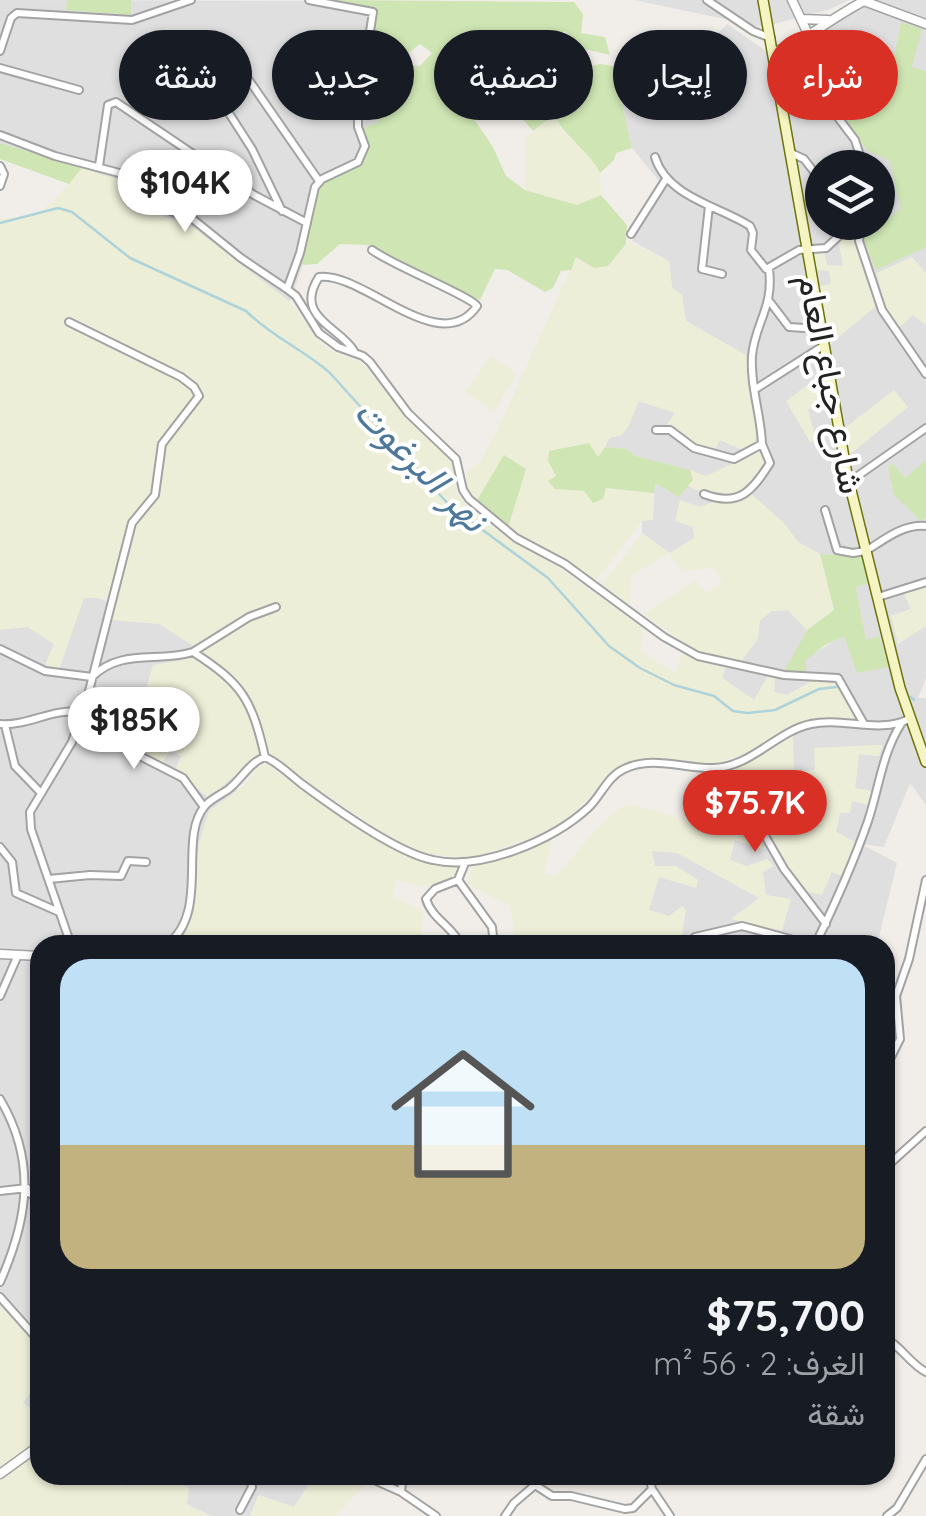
<!DOCTYPE html>
<html lang="ar">
<meta charset="utf-8">
<style>
:root{--surface:#171b24;--page:#242831;--text:#f1f3f6;--muted:#9ea1a6;--line:#363941;--accent:#d93025}
body{margin:0;font-family:Quicksand,Vazirmatn,sans-serif;background:var(--page);color:var(--text);direction:rtl;height:100vh;display:flex;flex-direction:column;font-size:38px;white-space:nowrap}
*{box-sizing:border-box;margin:0}
p{font-size:32px;color:var(--muted)}
.icon{flex:none;width:55px;height:55px;fill:none;stroke:currentColor;stroke-width:2;stroke-linecap:round;stroke-linejoin:round}
.map{position:relative;flex:1;overflow:hidden;direction:ltr}
.side{position:absolute;left:30px;top:935px;width:865px;height:550px;display:flex;flex-direction:column;background:var(--surface);border-radius:30px;box-shadow:0 2px 8px #0004;direction:rtl}
.side>*{flex:none}
.guide{position:absolute;left:30px;top:30px;width:868px;height:90px;direction:rtl;display:flex;gap:20px}
.buttons{position:absolute;left:805px;top:150px;display:grid;gap:20px}
.buttons a{display:grid;place-items:center;width:90px;height:90px;border-radius:50%;background:var(--surface);box-shadow:0 2px 8px #0004;font-size:50px}
.price{position:absolute;translate:-50% -85px;padding:0 22px;border-radius:35px;background:#fff;color:#222;font-size:32px;line-height:65px;filter:drop-shadow(0 2px 5px #0008)}
.price::after{content:'';position:absolute;left:50%;top:60px;width:30px;height:22px;margin-left:-15px;background:inherit;clip-path:polygon(0 0,100% 0,50% 100%)}
.price.active{background:var(--accent);color:#fff}
ul{padding:0;list-style:none}
li{display:grid;align-content:center;gap:20px;height:530px;padding:0 30px}
li+li{border-top:2px solid var(--line)}
li span{display:grid;place-items:center;height:310px;border-radius:30px;color:#555}
li>.icon{margin-inline-start:auto}
span .icon{width:180px;height:180px;fill:#fffc;stroke-width:1}
li b{font-size:42px}
.tag{padding:0 35px;border-radius:45px;background:var(--surface);box-shadow:0 2px 8px #0004;font-size:35px;line-height:90px}
.tag.active{background:var(--accent);color:#fff}
.map>svg:first-child{display:block}
.residential{fill:#e0dfdf;fill-rule:evenodd}
.farmland{fill:#edeed7}
.grass{fill:#cfe6b4}
.lines{fill:none;stroke-linecap:round;stroke-linejoin:round}
.stream{stroke:#aed3da;stroke-width:2.5}
.minor-casing{stroke:#a3a3a3;stroke-width:10}
.tertiary-casing{stroke:#a3a3a3;stroke-width:11}
.secondary-casing{stroke:#6d730f;stroke-width:12}
.minor{stroke:#fff;stroke-width:6}
.tertiary{stroke:#fff;stroke-width:8}
.secondary{stroke:#f5f5c3;stroke-width:9}
.labels{text-anchor:middle;stroke-width:8;stroke-linejoin:round;paint-order:stroke}
.street-label{font-size:35px;fill:#222;stroke:#fff}
.water-label{font-size:38px;font-style:italic;fill:#4e789b;stroke:#fff}
</style>
<div class="map">
<svg width="926" height="1516" viewBox="0 0 926 1516">
<rect width="100%" height="100%" fill="#f1eee9"/>
<path class="residential" d="M 0,0 L 376,1 L 409,69 L 380,157 L 327,193 L 290,302 L 220,250 L 158,214 L 118,180 L 0,147 Z
M 634,0 L 849,0 L 828,10 L 762,27 Z
M 871,0 L 926,0 L 926,586 L 904,593 L 911,609 L 892,616 L 898,643 L 926,626 L 926,678 L 918,698 L 926,698 L 926,805 L 910,783 L 884,847 L 861,844 L 897,863 L 877,945 L 589,945 L 657,835 L 803,792 L 840,812 L 852,801 L 868,805 L 855,788 L 859,754 L 879,756 L 882,745 L 815,748 L 816,770 L 793,772 L 793,737 L 805,721 L 822,719 L 814,680 L 787,695 L 773,692 L 754,700 L 722,678 L 725,668 L 737,667 L 760,620 L 772,611 L 788,610 L 807,630 L 785,671 L 844,635 L 866,641 L 856,587 L 862,556 L 820,554 L 798,542 L 783,522 L 734,503 L 716,501 L 700,507 L 693,527 L 695,538 L 670,553 L 642,533 L 642,520 L 653,520 L 654,482 L 679,497 L 686,485 L 709,495 L 737,495 L 747,484 L 705,477 L 635,456 L 627,449 L 605,447 L 609,438 L 622,435 L 638,401 L 676,413 L 668,425 L 715,449 L 719,440 L 757,432 L 746,355 L 685,321 L 682,295 L 672,288 L 669,261 L 632,241 L 663,186 L 632,148 L 624,114 L 621,100 L 634,69 L 673,66 L 696,56 L 727,24 L 766,51 L 784,53 ZM 822,168 L 878,168 L 878,222 L 822,222 Z
M 0,577 L 63,584 L 131,611 L 194,629 L 259,872 L 230,945 L 40,945 L 40,1423 L 16,1409 L 0,1325 Z
M 98,1475 L 315,1475 L 294,1507 L 259,1495 L 250,1516 L 211,1516 L 182,1502 L 96,1481 Z"/>
<path class="farmland" d="M 554,114 L 563,133 L 591,155 L 600,173 L 601,195 L 578,205 L 525,190 L 525,139 Z
M 82,168 L 118,180 L 158,214 L 194,228 L 290,302 L 326,349 L 361,362 L 401,409 L 453,461 L 457,494 L 475,517 L 551,563 L 643,627 L 641,652 L 675,673 L 683,653 L 725,668 L 722,678 L 754,700 L 767,677 L 775,678 L 774,692 L 787,695 L 814,680 L 838,684 L 855,719 L 805,722 L 744,754 L 717,763 L 635,761 L 618,767 L 569,818 L 536,836 L 472,858 L 422,854 L 399,844 L 268,755 L 257,755 L 209,798 L 175,770 L 181,756 L 171,750 L 162,763 L 100,729 L 114,711 L 143,698 L 153,665 L 183,660 L 200,650 L 159,624 L 112,620 L 108,598 L 84,598 L 59,670 L 45,665 L 54,644 L 27,627 L 0,630 L 0,219 L 36,215 L 54,200 Z
M 856,225 L 855,240 L 866,264 L 875,307 L 829,345 L 819,286 L 831,284 L 829,271 L 816,270 L 812,253 L 824,252 L 827,265 L 843,266 L 838,240 Z
M 629,241 L 669,261 L 672,288 L 682,295 L 686,321 L 746,355 L 757,432 L 754,444 L 743,450 L 720,440 L 715,450 L 694,443 L 667,425 L 675,413 L 639,401 L 628,427 L 622,435 L 609,438 L 599,458 L 588,443 L 566,447 L 548,461 L 556,476 L 555,489 L 584,491 L 591,498 L 606,488 L 654,493 L 653,520 L 642,521 L 595,582 L 508,528 L 526,468 L 476,502 L 467,492 L 466,473 L 480,462 L 495,435 L 576,257 L 594,268 L 608,266 Z
M 912,257 L 926,273 L 926,325 L 913,315 L 898,328 L 885,310 L 877,273 Z
M 491,356 L 517,373 L 494,412 L 465,392 Z
M 821,375 L 828,406 L 808,409 L 816,440 L 810,442 L 786,401 Z
M 894,390 L 908,407 L 849,455 L 845,428 Z
M 759,451 L 767,459 L 765,466 L 737,495 L 729,499 L 709,495 L 686,485 L 693,480 L 690,470 L 706,476 Z
M 749,492 L 783,522 L 798,542 L 820,554 L 834,610 L 807,630 L 788,610 L 772,611 L 760,620 L 758,639 L 737,667 L 689,646 L 643,614 L 696,580 L 706,593 L 722,583 L 714,567 L 683,572 L 669,553 L 631,576 L 630,607 L 602,585 L 642,533 L 670,553 L 694,538 L 693,527 L 675,521 L 680,500 L 700,507 L 716,501 L 734,503 Z
M 926,586 L 926,626 L 898,644 L 891,616 L 911,609 L 903,592 Z
M 793,737 L 794,772 L 815,770 L 814,748 L 883,745 L 879,756 L 859,754 L 855,788 L 871,791 L 869,805 L 852,801 L 850,813 L 840,813 L 836,832 L 857,843 L 842,876 L 832,872 L 822,895 L 803,891 L 762,824 L 784,824 L 784,807 L 765,807 L 761,789 L 740,795 L 722,775 Z
M 267,765 L 382,844 L 421,862 L 459,867 L 455,877 L 425,887 L 396,880 L 392,897 L 424,911 L 420,941 L 424,945 L 190,945 L 181,939 L 187,930 L 191,911 L 199,843 L 209,811 L 246,784 L 258,767 Z
M 720,783 L 723,793 L 706,809 L 749,823 L 764,850 L 735,840 L 730,860 L 747,866 L 767,859 L 774,866 L 763,872 L 766,895 L 791,899 L 782,931 L 731,919 L 759,898 L 677,853 L 652,851 L 655,866 L 676,866 L 698,880 L 696,888 L 659,877 L 649,910 L 669,916 L 682,906 L 686,910 L 682,935 L 660,938 L 666,945 L 516,945 L 510,906 L 468,884 L 472,866 L 552,839 L 544,873 L 555,877 L 601,824 L 620,808 L 632,804 L 686,820 L 693,784 Z
M 0,1305 L 40,1349 L 40,1378 L 23,1403 L 40,1415 L 40,1475 L 98,1475 L 97,1481 L 129,1486 L 132,1475 L 167,1475 L 167,1482 L 189,1487 L 187,1505 L 211,1516 L 0,1516 Z
M 315,1475 L 353,1475 L 367,1483 L 336,1516 L 251,1516 L 258,1495 L 294,1507 Z"/>
<path class="grass" d="M 67,0 L 131,0 L 131,15 L 66,10 Z
M 335,0 L 574,2 L 583,14 L 581,33 L 605,37 L 610,55 L 580,48 L 565,31 C 532,54 505,92 474,119 L 493,147 L 506,176 L 525,190 L 577,205 L 601,195 L 627,225 L 626,244 L 608,266 L 594,268 L 576,257 L 571,270 L 561,271 L 553,288 L 545,292 L 507,270 L 495,269 L 480,300 L 408,269 L 369,245 L 340,244 L 317,264 L 300,265 L 320,185 C 341,170 354,173 368,150 L 363,128 L 377,123 L 382,99 L 398,64 L 420,66 L 432,53 L 420,44 L 406,55 L 372,43 L 376,10 Z
M 901,22 L 922,29 L 912,67 L 926,71 L 926,247 L 876,270 L 862,238 L 901,209 L 890,161 L 867,150 L 827,100 L 819,63 L 854,51 L 893,61 Z
M 547,56 L 558,100 L 562,100 L 563,73 L 600,64 L 634,69 L 621,100 L 632,148 L 616,153 L 614,160 L 600,173 C 588,149 566,139 554,115 L 533,131 L 506,100 Z
M 0,143 L 82,168 L 69,184 L 0,159 Z
M 589,443 L 598,457 L 605,447 L 627,449 L 635,456 L 690,470 L 693,480 L 679,497 L 655,483 L 654,493 L 606,488 L 603,499 L 593,503 L 584,491 L 555,489 L 548,481 L 556,476 L 548,461 L 549,451 Z
M 504,455 L 526,469 L 508,528 L 476,502 Z
M 926,460 L 926,517 L 921,521 L 894,495 L 888,467 L 893,464 L 905,478 Z
M 820,554 L 862,556 L 869,583 L 856,587 L 866,640 L 879,636 L 889,667 L 857,673 L 844,636 L 825,645 L 806,660 L 806,674 L 784,671 L 807,630 L 834,610 Z"/>
<g class="lines">
<path class="stream" d="M 0,223 L 58,208 L 72,212 L 130,258 L 246,311 C 271,336 304,350 330,373 L 450,506 L 548,578 L 609,646 L 640,668 L 674,685 L 714,696 L 733,711 L 747,713 L 775,710 L 819,689 L 836,687
M 911,697 L 914,700"/>
<defs>
<path id="minor" d="M 707,0 L 753,31 L 771,38
M 809,36 L 821,95 L 855,140 L 864,168
M 0,51 L 11,18 L 17,13 L 132,20 L 191,0
M 0,68 L 79,90
M 0,135 L 55,156 L 123,174 L 153,204 L 194,220 L 241,258 L 287,289 L 296,296 L 319,333 L 338,347 L 363,356 L 370,362 L 408,413 L 456,459 L 463,490 L 469,499 L 516,538 L 565,564 L 664,637 L 698,656 L 784,675 L 838,678 L 864,724
M 789,152 L 804,159 L 822,182
M 655,157 C 667,197 719,206 750,226 L 753,233 L 751,250 L 766,269 L 799,250 L 826,248 L 854,222
M 0,166 L 4,174 L 0,186
M 99,166 L 108,105 L 116,102 L 254,195 L 307,223
M 709,206 L 702,269 L 722,274
M 282,211 L 252,149 L 209,82 C 209,70 215,60 227,56 L 235,60 L 319,181
M 861,222 L 859,241 L 882,310 L 926,374
M 631,234 L 666,179
M 287,289 L 300,253 L 315,187 L 322,179 L 358,162 L 365,146 L 358,127 L 358,109 L 373,12 L 309,0
M 770,302 L 789,327 L 820,329
M 69,322 L 181,377 L 194,387 L 199,396 L 162,444 L 155,495 L 132,523 L 89,691 L 72,742 L 30,812 L 31,829 L 71,945
M 354,351 C 340,327 293,317 319,277 C 363,271 440,360 477,306 C 470,296 392,265 372,250
M 754,390 L 823,346
M 656,430 L 670,430 L 694,448 L 734,459 L 762,444 C 761,415 750,386 752,356 C 755,322 774,308 769,269
M 849,482 L 926,428
M 704,494 C 738,507 751,493 770,463 L 762,444
M 825,510 L 837,550 L 853,553 L 865,551
M 866,551 C 885,539 903,524 926,526
M 878,597 L 926,582
M 0,649 L 45,671 L 92,677 C 121,648 157,663 193,652 C 243,684 252,700 265,757
M 193,652 L 249,617 L 276,607
M 0,724 C 29,726 52,708 81,712
M 77,724 L 183,778 L 204,807
M 5,725 L 15,766 L 40,792
M 716,768 L 726,787 L 760,827 L 784,869 L 826,924
M 0,847 L 12,862 L 16,893 L 59,912
M 49,879 L 90,875 L 121,876 L 128,861 L 146,862
M 458,880 L 492,927 L 494,945
M 713,934 L 712,940 L 717,945
M 167,945 C 211,911 177,838 205,806 C 211,798 223,794 230,788 C 242,778 250,762 265,757 C 279,763 290,775 302,784 C 333,807 397,853 433,860 C 481,871 553,840 588,808 C 601,796 607,777 624,769 C 652,755 685,769 714,768 C 751,767 777,731 811,724 C 842,717 880,734 909,719
M 461,945 C 452,926 432,919 426,899 L 435,889 L 458,880 L 465,863
M 685,945 L 695,937 L 742,926 L 812,945
M 815,945 C 835,904 853,864 868,821 C 879,788 882,754 901,724
M 0,996 L 18,955
M 885,1069 L 900,1039 L 896,996 L 909,959 L 926,880
M 0,1099 C 37,1162 28,1219 0,1282
M 885,1168 L 926,1131
M 0,1191 L 27,1188
M 26,1191 L 40,1200
M 0,1297 L 40,1342
M 885,1338 C 902,1347 910,1364 926,1372
M 363,1475 L 401,1492 L 436,1516
M 649,1475 L 652,1489 L 670,1516
M 401,1492 L 403,1475
M 240,1510 L 252,1487 L 251,1481 L 243,1475
M 505,1516 L 514,1503 L 535,1485 L 552,1496 L 571,1496 L 625,1509 L 633,1508 L 652,1489
M 887,1516 L 897,1508 L 926,1459"/>
<path id="tertiary" d="M 792,0 L 809,36
M 864,1 L 926,24
M 801,19 L 828,20
M 774,52 C 807,40 834,16 866,0
M 0,954 L 40,956
M 0,1474 L 40,1445"/>
<path id="secondary" d="M 763,0 L 847,474 L 900,688 L 926,762"/>
</defs>
<use href="#minor" class="minor-casing"/>
<use href="#tertiary" class="tertiary-casing"/>
<use href="#secondary" class="secondary-casing"/>
<use href="#minor" class="minor"/>
<use href="#tertiary" class="tertiary"/>
<use href="#secondary" class="secondary"/>
</g>
<g class="labels">
<g class="street-label">
<text transform="translate(831 384) rotate(79)" y="12">شارع جباع العام</text>
</g>
<g class="water-label">
<text transform="translate(421 465) rotate(45)" y="13">نهر البرغوت</text>
</g>
</g>
</svg>
<div class="buttons">
<a><svg class="icon" aria-label="layers" viewBox="0 0 24 24"><path d="M12 4l9 5-9 5-9-5zM3 14l9 5 9-5"/></svg></a>
</div>
<b class="price" style="left:185px;top:235px">$104K</b>
<b class="price" style="left:134px;top:772px">$185K</b>
<b class="price active" style="left:755px;top:855px">$75.7K</b>
<div class="guide">
<a class="tag active">شراء</a>
<a class="tag">إيجار</a>
<a class="tag">تصفية</a>
<a class="tag">جديد</a>
<a class="tag">شقة</a>
</div>
<section class="side">
<ul>
<li><span style="background:linear-gradient(#bfe0f5 60%,#c2b280 0)"><svg class="icon" aria-label="home" viewBox="0 0 24 24"><path d="M3 11l9-7 9 7M6 9v11h12V9"/></svg></span><div><b>$75,700</b><p>الغرف: 2 · 56 m²</p><p>شقة</p></div></li>
</ul>
</section>
</div>
